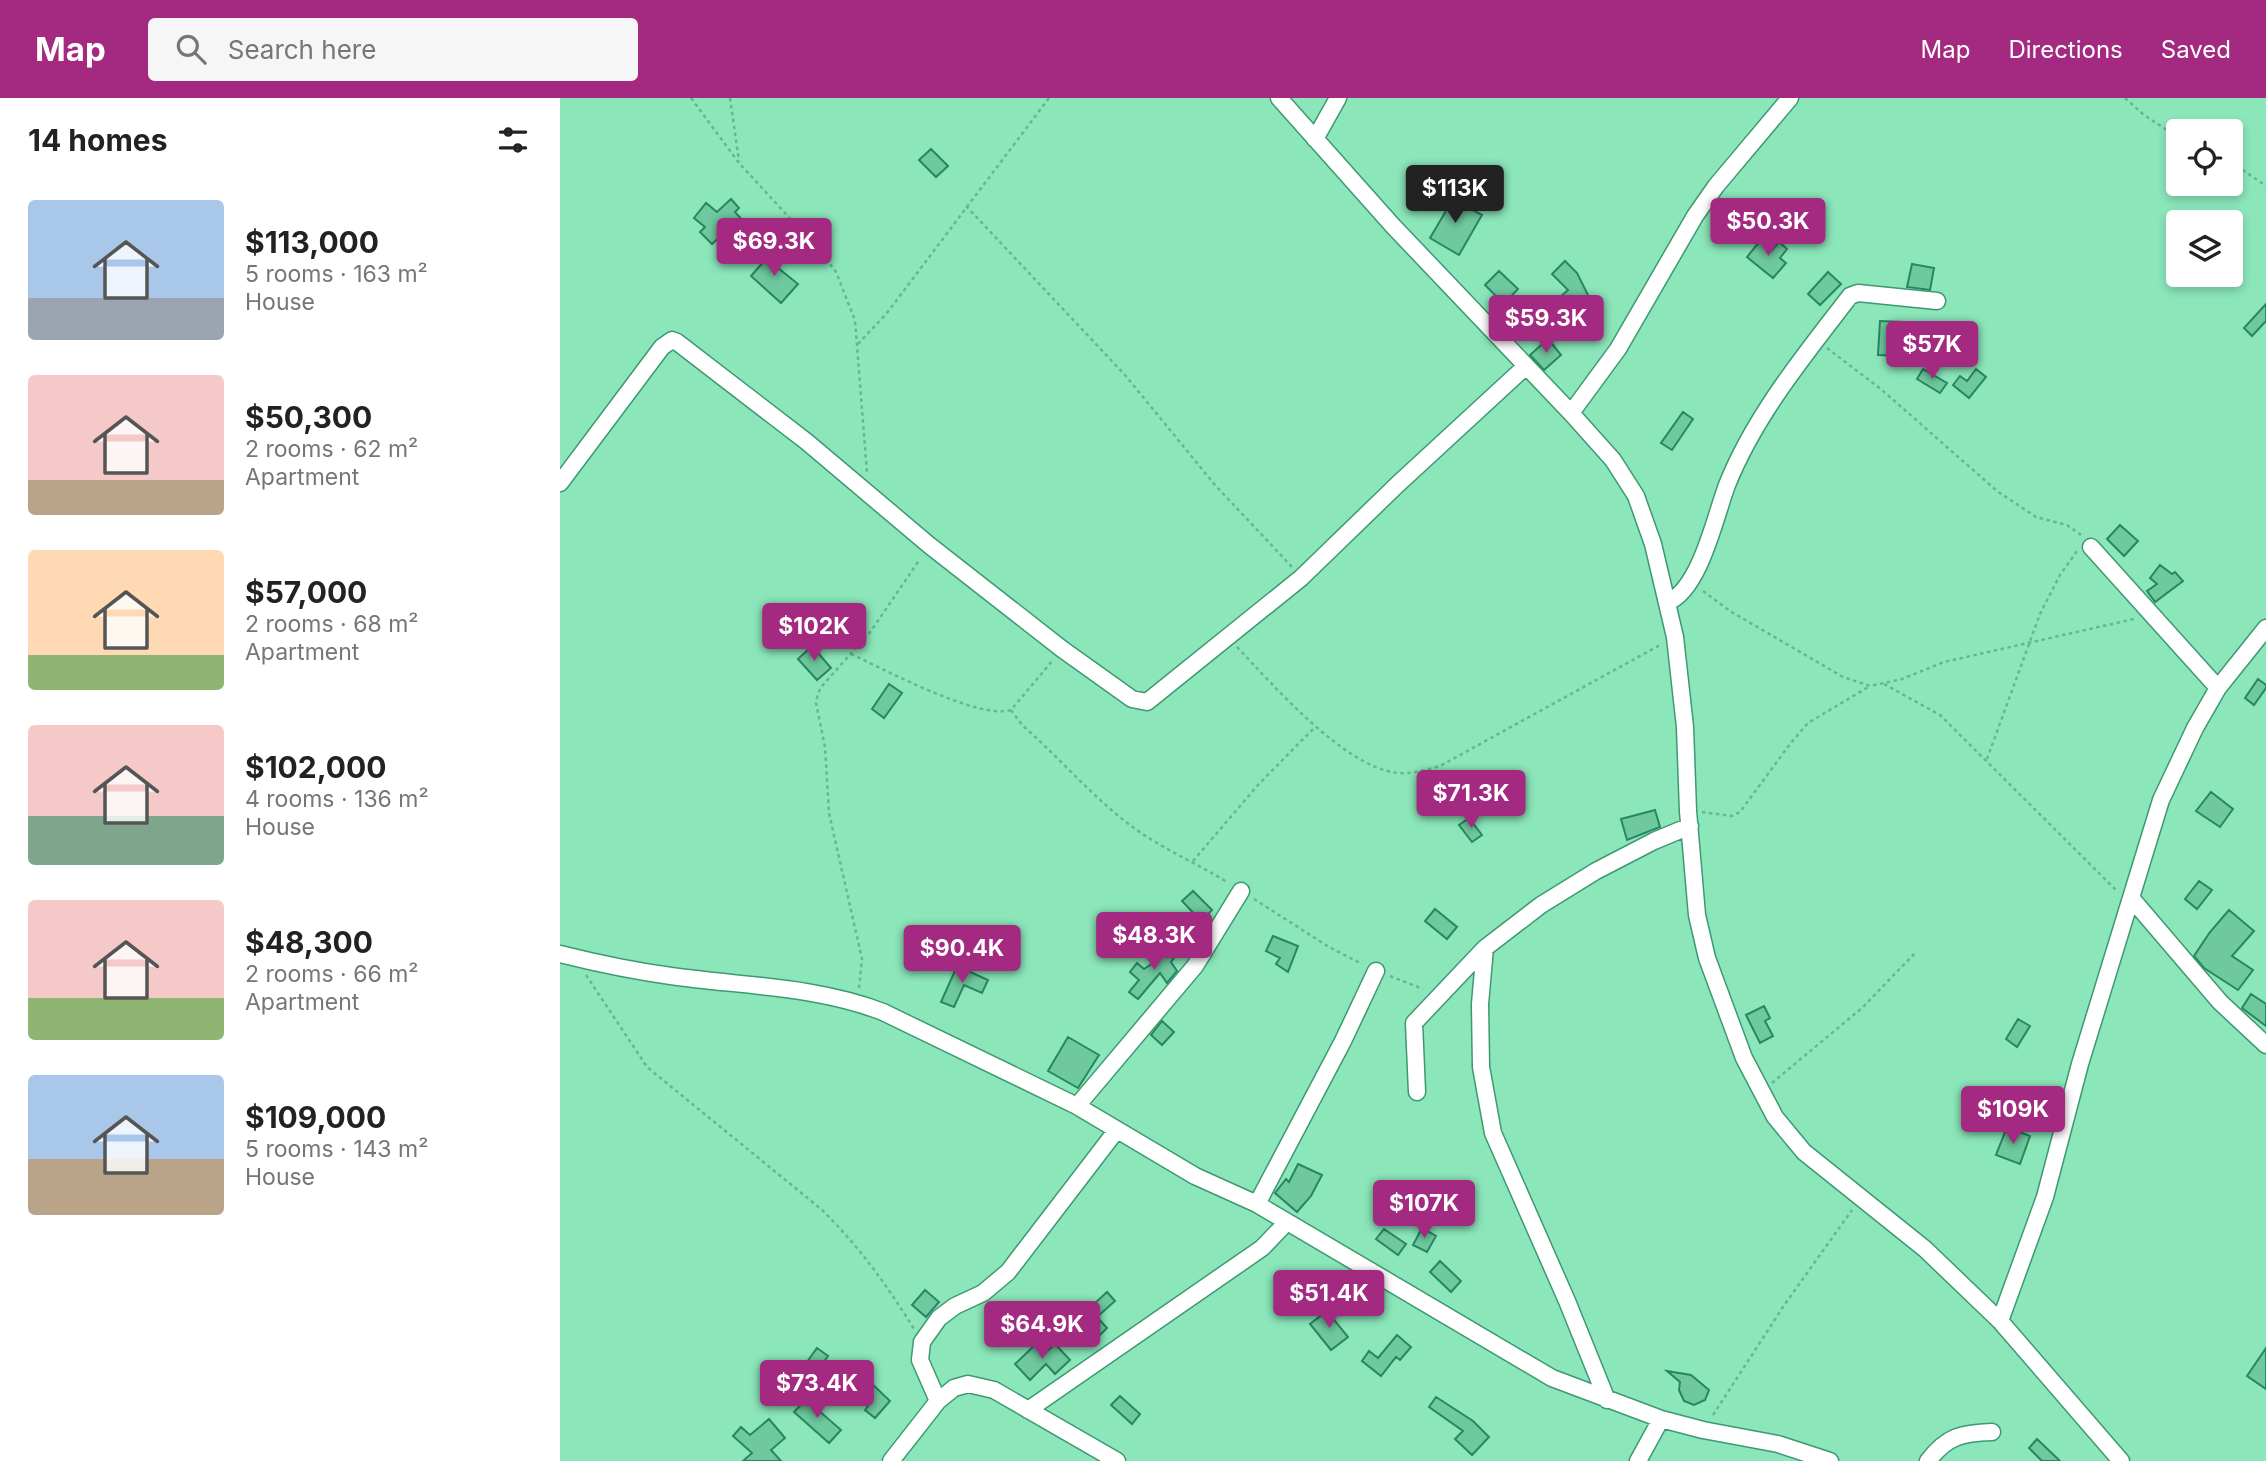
<!DOCTYPE html>
<meta charset="utf-8">
<style>
:root{--surface:#fff;--page:#f6f6f6;--text:#222;--muted:#767676;--accent:#a32a80}
body{margin:0;font-family:Inter,sans-serif;background:var(--page);color:var(--text);height:100vh;display:flex;flex-direction:column;font-size:26px;white-space:nowrap}
*{box-sizing:border-box;margin:0}
p{font-size:23px;color:var(--muted)}
.icon{flex:none;width:38px;height:38px;fill:none;stroke:currentColor;stroke-width:2;stroke-linecap:round;stroke-linejoin:round}
.map{position:relative;flex:1;overflow:hidden}
.panel{display:flex;flex-direction:column;background:var(--surface);width:560px}
.panel>*{flex:none}
.buttons{position:absolute;left:1606px;top:21px;display:grid;gap:14px}
.buttons a{display:grid;place-items:center;width:77px;height:77px;border-radius:7px;background:var(--surface);box-shadow:0 4px 10px #0003;font-size:35px}
.price{position:absolute;translate:-50% -60px;padding:0 16px;border-radius:7px;background:var(--accent);color:#fff;font-size:23px;line-height:46px;filter:drop-shadow(0 2px 4px #0008)}
.price::after{content:'';position:absolute;left:50%;top:42px;width:21px;height:16px;margin-left:-10px;background:inherit;clip-path:polygon(0 0,100% 0,50% 100%)}
.price.active{background:#222;color:#fff}
ul{padding:0;list-style:none}
li{display:flex;align-items:center;gap:21px;height:175px;padding:0 28px}
li span{display:grid;place-items:center;flex:none;width:196px;height:140px;border-radius:7px;color:#555}
li>.icon{margin-inline-start:auto}
span .icon{width:84px;height:84px;fill:#fffc;stroke-width:1}
li b{font-size:30px}
h2{display:flex;justify-content:space-between;align-items:center;height:84px;padding:0 28px;font-size:30px}
header{display:flex;align-items:center;gap:42px;box-sizing:border-box;height:98px;padding:0 35px;background:var(--accent);color:#fff}
header strong{font-size:33px}
nav{display:flex;gap:38px;margin-inline-start:auto;font-size:24px}
.search{width:490px;height:63px;background:var(--page);display:flex;align-items:center;gap:18px;box-sizing:border-box;padding:0 24px;border-radius:7px;color:var(--muted);font-size:26px}
main{display:flex;flex:1;min-height:0}
.map>svg:first-child{display:block}
.building{fill:#6fc99f;stroke:#278760;stroke-width:2}
.lines{fill:none;stroke-linecap:round;stroke-linejoin:round}
.minor-casing{stroke:#3d9972;stroke-width:19}
.path{stroke:#6ab591;stroke-width:2.5;stroke-dasharray:3.5 3.5;stroke-linecap:butt}
.minor{stroke:#fff;stroke-width:16}
</style>
<header>
<strong>Map</strong>
<div class="search"><svg class="icon" aria-label="search" viewBox="0 0 24 24"><circle cx="10" cy="10" r="6"/><path d="M15 15l6 6"/></svg>Search here</div>
<nav><a>Map</a><a>Directions</a><a>Saved</a></nav>
</header>
<main>
<section class="panel">
<h2>14 homes<svg class="icon" aria-label="filters" viewBox="0 0 24 24"><path d="M4 7h16M4 17h16"/><circle cx="9" cy="7" r="2"/><circle cx="15" cy="17" r="2"/></svg></h2>
<ul>
<li><span style="background:linear-gradient(#a9c7e8 70%,#9aa5b1 0)"><svg class="icon" aria-label="home" viewBox="0 0 24 24"><path d="M3 11l9-7 9 7M6 9v11h12V9"/></svg></span><div><b>$113,000</b><p>5 rooms · 163 m²</p><p>House</p></div></li>
<li><span style="background:linear-gradient(#f6c9c9 75%,#b9a48a 0)"><svg class="icon" aria-label="home" viewBox="0 0 24 24"><path d="M3 11l9-7 9 7M6 9v11h12V9"/></svg></span><div><b>$50,300</b><p>2 rooms · 62 m²</p><p>Apartment</p></div></li>
<li><span style="background:linear-gradient(#ffd9b3 75%,#8fb573 0)"><svg class="icon" aria-label="home" viewBox="0 0 24 24"><path d="M3 11l9-7 9 7M6 9v11h12V9"/></svg></span><div><b>$57,000</b><p>2 rooms · 68 m²</p><p>Apartment</p></div></li>
<li><span style="background:linear-gradient(#f6c9c9 65%,#7fa58c 0)"><svg class="icon" aria-label="home" viewBox="0 0 24 24"><path d="M3 11l9-7 9 7M6 9v11h12V9"/></svg></span><div><b>$102,000</b><p>4 rooms · 136 m²</p><p>House</p></div></li>
<li><span style="background:linear-gradient(#f6c9c9 70%,#8fb573 0)"><svg class="icon" aria-label="home" viewBox="0 0 24 24"><path d="M3 11l9-7 9 7M6 9v11h12V9"/></svg></span><div><b>$48,300</b><p>2 rooms · 66 m²</p><p>Apartment</p></div></li>
<li><span style="background:linear-gradient(#a9c7e8 60%,#b9a48a 0)"><svg class="icon" aria-label="home" viewBox="0 0 24 24"><path d="M3 11l9-7 9 7M6 9v11h12V9"/></svg></span><div><b>$109,000</b><p>5 rooms · 143 m²</p><p>House</p></div></li>
</ul>
</section>
<div class="map">
<svg width="1706" height="1363" viewBox="0 0 1706 1363">
<rect width="100%" height="100%" fill="#8be6ba"/>
<path class="building" d="M 371,51 L 388,68 L 376,79 L 359,62 Z
M 885,97 L 922,117 L 899,157 L 870,140 L 886,113 L 878,109 Z
M 171,101 L 179,110 L 175,114 L 183,123 L 167,138 L 164,135 L 152,146 L 140,134 L 145,129 L 134,120 L 146,105 L 157,114 Z
M 1200,143 L 1211,153 L 1219,144 L 1227,151 L 1220,160 L 1226,165 L 1213,180 L 1187,159 Z
M 212,154 L 222,163 L 217,169 L 238,186 L 221,205 L 191,178 Z
M 1005,163 L 1017,175 L 1028,197 L 1004,217 L 993,205 L 1008,192 L 992,176 Z
M 1352,166 L 1374,170 L 1370,192 L 1347,189 Z
M 939,173 L 958,191 L 944,206 L 925,187 Z
M 1268,174 L 1281,186 L 1260,207 L 1248,196 Z
M 1706,206 L 1706,223 L 1692,238 L 1684,230 Z
M 1320,223 L 1343,224 L 1341,258 L 1318,257 Z
M 988,241 L 1001,257 L 984,272 L 970,257 Z
M 1363,271 L 1387,285 L 1380,295 L 1357,281 Z
M 1416,271 L 1426,279 L 1409,300 L 1393,287 L 1400,278 L 1407,283 Z
M 1123,314 L 1133,321 L 1112,352 L 1101,345 Z
M 1560,427 L 1578,443 L 1564,458 L 1547,441 Z
M 1600,467 L 1612,476 L 1615,474 L 1623,483 L 1595,504 L 1587,493 L 1597,486 L 1590,480 Z
M 252,548 L 271,570 L 257,582 L 238,561 Z
M 1698,581 L 1706,587 L 1706,590 L 1694,607 L 1685,600 Z
M 329,586 L 342,595 L 324,620 L 312,611 Z
M 1651,694 L 1673,711 L 1660,729 L 1636,713 Z
M 1095,712 L 1100,729 L 1067,742 L 1061,721 Z
M 909,720 L 922,737 L 912,744 L 899,727 Z
M 1639,783 L 1652,792 L 1637,811 L 1625,801 Z
M 633,793 L 652,812 L 641,823 L 622,803 Z
M 875,811 L 897,829 L 887,841 L 865,823 Z
M 1669,812 L 1694,833 L 1672,858 L 1693,872 L 1678,892 L 1644,870 L 1634,858 L 1650,834 Z
M 713,838 L 738,848 L 728,874 L 716,866 L 720,860 L 706,853 Z
M 620,847 L 622,850 L 611,864 L 617,873 L 607,885 L 600,875 L 578,901 L 569,894 L 579,882 L 570,874 L 577,865 L 584,871 Z
M 397,868 L 428,882 L 422,895 L 404,887 L 394,909 L 381,904 Z
M 1691,896 L 1706,906 L 1706,928 L 1682,910 Z
M 1204,908 L 1210,920 L 1205,923 L 1213,938 L 1200,945 L 1186,917 Z
M 1458,921 L 1470,928 L 1457,949 L 1446,941 Z
M 602,923 L 614,934 L 602,947 L 591,937 Z
M 508,939 L 539,957 L 518,990 L 488,973 Z
M 1447,1029 L 1470,1038 L 1460,1066 L 1436,1057 Z
M 738,1066 L 762,1077 L 751,1098 L 737,1114 L 715,1095 L 726,1081 L 729,1084 Z
M 862,1130 L 876,1138 L 867,1154 L 853,1147 Z
M 824,1131 L 846,1146 L 838,1157 L 816,1141 Z
M 880,1163 L 901,1183 L 891,1194 L 870,1174 Z
M 365,1192 L 379,1204 L 366,1219 L 352,1207 Z
M 547,1194 L 555,1203 L 537,1219 L 547,1230 L 539,1238 L 520,1219 Z
M 767,1213 L 788,1239 L 771,1252 L 750,1226 Z
M 837,1237 L 851,1249 L 840,1262 L 836,1259 L 821,1278 L 802,1263 L 809,1253 L 818,1260 Z
M 495,1246 L 510,1262 L 495,1276 L 486,1266 L 470,1282 L 455,1266 L 475,1247 L 483,1257 Z
M 257,1250 L 268,1258 L 258,1272 L 247,1264 Z
M 1706,1250 L 1706,1291 L 1687,1278 Z
M 1107,1273 L 1131,1277 L 1149,1292 L 1145,1302 L 1134,1307 L 1124,1303 L 1119,1292 L 1120,1284 Z
M 310,1284 L 330,1303 L 315,1320 L 305,1312 L 308,1308 L 297,1298 Z
M 560,1298 L 580,1316 L 572,1326 L 551,1307 Z
M 248,1299 L 260,1310 L 258,1312 L 281,1332 L 269,1345 L 234,1314 Z
M 876,1299 L 913,1323 L 929,1339 L 912,1357 L 895,1341 L 903,1333 L 869,1309 Z
M 209,1321 L 225,1340 L 211,1352 L 221,1363 L 183,1363 L 192,1355 L 173,1338 L 181,1329 L 190,1337 Z
M 1477,1341 L 1500,1363 L 1482,1363 L 1469,1350 Z"/>
<g class="lines">
<defs>
<path id="minor" d="M 719,0 L 833,128 L 1011,315 L 1053,362 L 1076,398 L 1093,446 L 1115,539 L 1125,629 L 1128,713 L 1137,817 L 1147,860 L 1184,960 L 1215,1019 L 1244,1054 L 1365,1151 L 1440,1223 L 1561,1363
M 755,41 L 778,0
M 1011,315 L 1058,251 L 1135,118 L 1156,88 L 1230,0
M 0,385 L 102,249 L 112,242 L 117,244 L 247,344 L 369,447 L 502,551 L 572,601 L 587,604 L 741,480 L 838,386 L 965,269
M 1531,449 L 1658,590
M 1108,504 C 1140,491 1155,419 1167,387 C 1195,317 1244,258 1290,198 L 1298,195 L 1377,203
M 1572,801 L 1660,904 L 1706,947
M 925,850 L 920,906 L 921,969 L 933,1035 L 1007,1203 L 1047,1302
M 0,856 C 36,865 74,873 111,878 C 181,888 256,888 323,914 L 517,1008 L 635,1078 L 697,1106 L 992,1280 L 1101,1321 L 1143,1332 L 1218,1346 L 1270,1363
M 857,994 L 854,925 L 925,850 L 981,807 L 1036,773 L 1094,743 L 1130,728
M 517,1008 L 635,868 L 681,793
M 697,1106 L 783,943 L 816,873
M 1440,1223 L 1485,1099 L 1520,966 L 1601,702 L 1635,630 L 1658,590 L 1706,530
M 378,1303 L 360,1262 L 362,1244 L 379,1220 L 395,1208 L 423,1195 L 448,1174 L 556,1033
M 468,1312 L 702,1150 L 727,1124
M 331,1363 L 378,1303 L 394,1290 L 408,1286 L 434,1292 L 557,1363
M 1078,1363 L 1101,1321
M 1368,1363 C 1387,1338 1402,1335 1432,1334"/>
</defs>
<use href="#minor" class="minor-casing"/>
<path class="path" d="M 131,0 L 179,65 L 261,154 L 276,174 L 295,222 L 307,375
M 170,0 L 179,63
M 1565,0 L 1584,17 L 1619,40
M 1671,64 L 1706,88
M 406,108 L 565,277 L 655,387 L 732,469
M 298,246 L 327,215 L 489,0
M 1267,250 L 1322,292 L 1437,393 L 1476,419 L 1507,427 L 1521,437
M 1143,493 L 1170,513 L 1283,579 L 1310,588 L 1342,581 L 1384,564 L 1574,521
M 677,549 C 713,587 785,670 838,675 C 853,676 866,672 880,668 L 1100,547
M 291,556 C 324,571 418,622 451,612 L 493,562
M 1324,586 L 1380,617 L 1558,794
M 451,612 L 462,627 C 500,660 533,700 574,730 C 603,751 636,765 667,784
M 1427,661 L 1480,516 L 1500,477 L 1517,453
M 1142,714 L 1172,718 L 1180,714 L 1230,646 L 1248,625 L 1310,588
M 633,763 L 698,687 L 755,629
M 694,801 L 769,849 L 802,866
M 26,877 L 87,969 L 261,1111 C 298,1147 327,1187 354,1231
M 830,878 L 863,891
M 299,890 L 302,861 L 269,715 L 265,649 L 256,605 L 258,595 L 262,588 L 311,533 L 360,461
M 1212,985 L 1303,909 L 1356,854
M 1153,1317 L 1225,1206 L 1292,1112"/>
<use href="#minor" class="minor"/>
</g>
</svg>
<div class="buttons">
<a><svg class="icon" aria-label="locate" viewBox="0 0 24 24"><circle cx="12" cy="12" r="6"/><path d="M12 2v4M12 18v4M2 12h4M18 12h4"/></svg></a>
<a><svg class="icon" aria-label="layers" viewBox="0 0 24 24"><path d="M12 4l9 5-9 5-9-5zM3 14l9 5 9-5"/></svg></a>
</div>
<b class="price active" style="left:895px;top:127px">$113K</b>
<b class="price" style="left:1208px;top:160px">$50.3K</b>
<b class="price" style="left:214px;top:180px">$69.3K</b>
<b class="price" style="left:986px;top:257px">$59.3K</b>
<b class="price" style="left:1372px;top:283px">$57K</b>
<b class="price" style="left:254px;top:565px">$102K</b>
<b class="price" style="left:911px;top:732px">$71.3K</b>
<b class="price" style="left:594px;top:874px">$48.3K</b>
<b class="price" style="left:402px;top:887px">$90.4K</b>
<b class="price" style="left:1453px;top:1048px">$109K</b>
<b class="price" style="left:864px;top:1142px">$107K</b>
<b class="price" style="left:769px;top:1232px">$51.4K</b>
<b class="price" style="left:482px;top:1263px">$64.9K</b>
<b class="price" style="left:257px;top:1322px">$73.4K</b>
</div>
</main>
